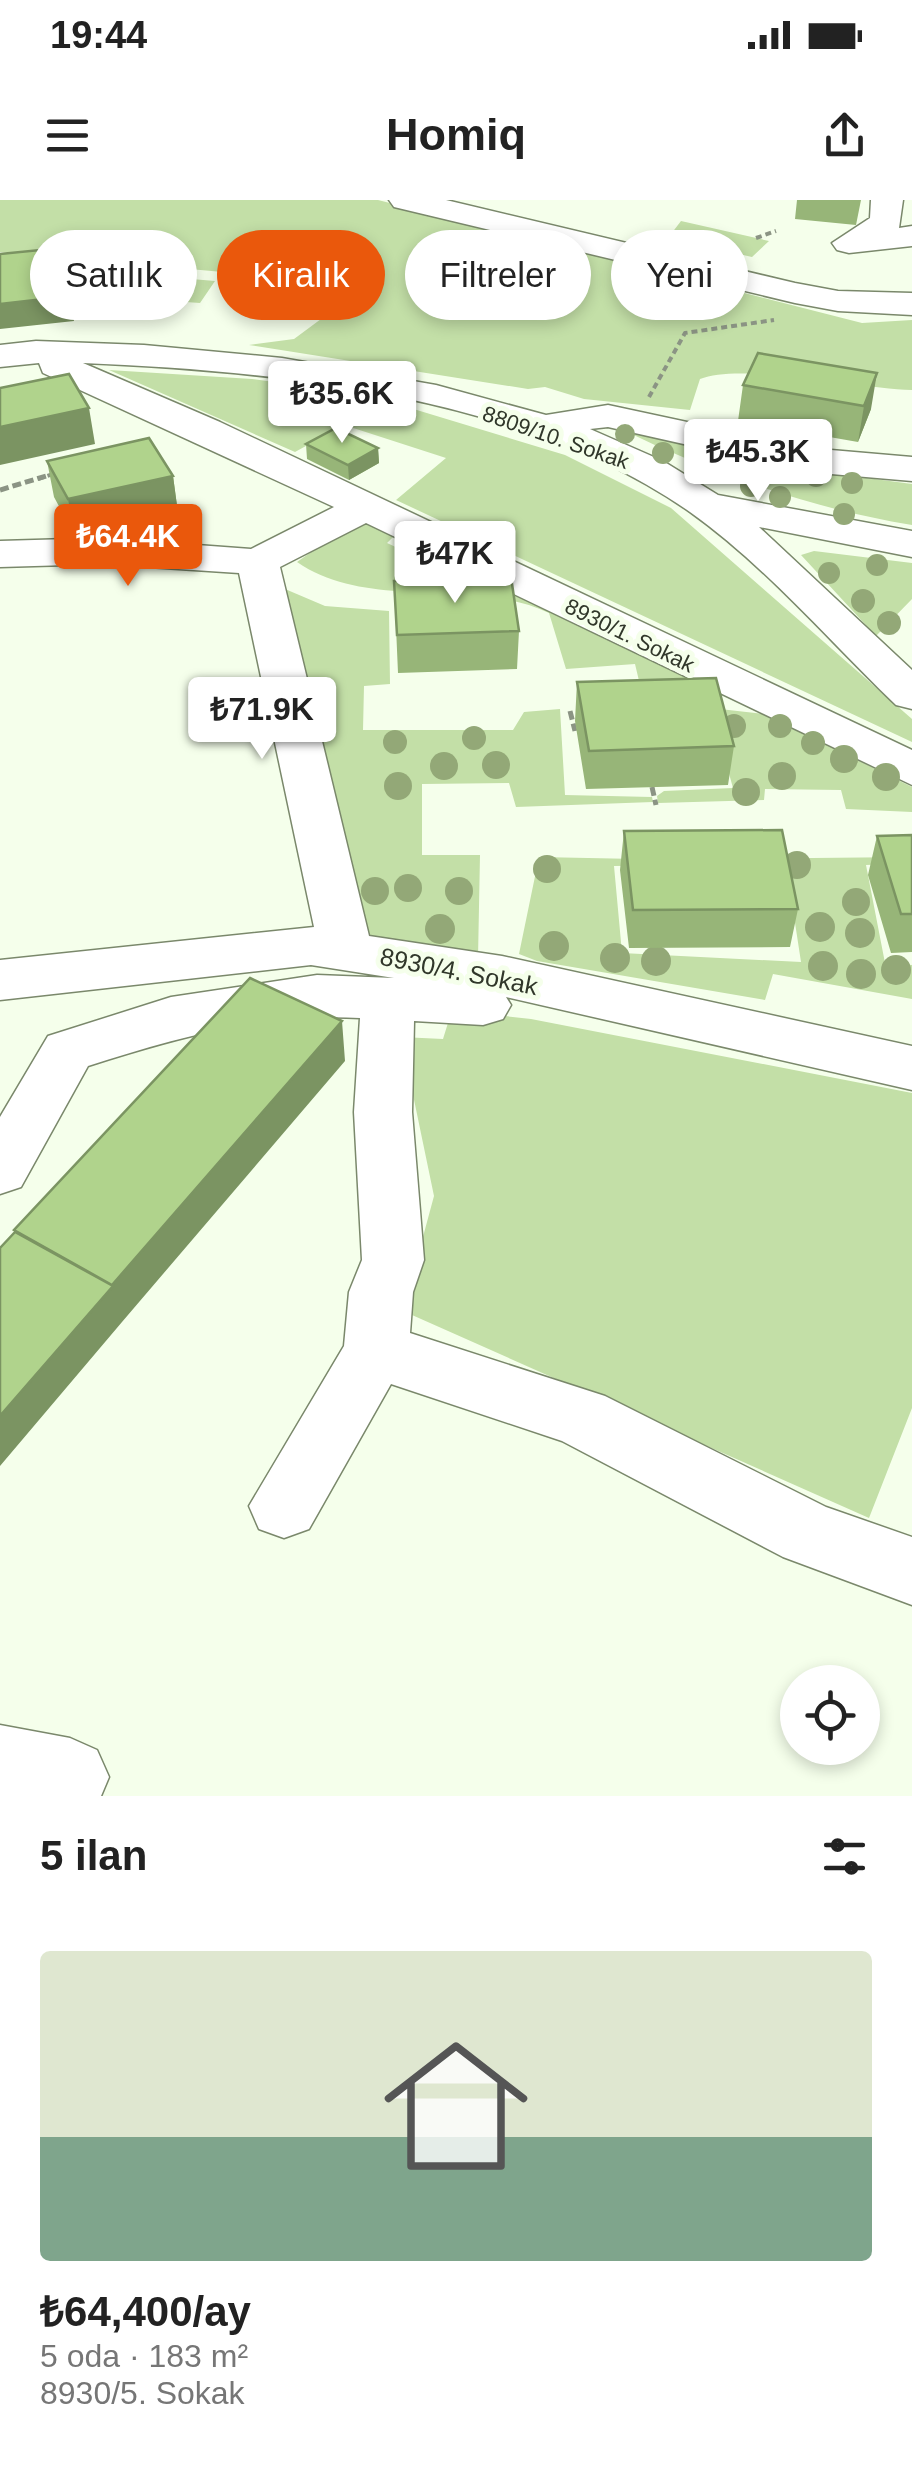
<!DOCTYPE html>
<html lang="tr">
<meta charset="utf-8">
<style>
:root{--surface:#fff;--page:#f2f2f2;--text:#222;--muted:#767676;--line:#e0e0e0;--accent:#ea580c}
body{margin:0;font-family:Helvetica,sans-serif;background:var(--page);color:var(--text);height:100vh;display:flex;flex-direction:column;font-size:38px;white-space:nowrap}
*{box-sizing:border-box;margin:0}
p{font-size:32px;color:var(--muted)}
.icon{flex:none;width:55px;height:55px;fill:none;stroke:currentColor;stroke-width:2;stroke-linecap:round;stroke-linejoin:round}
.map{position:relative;height:1596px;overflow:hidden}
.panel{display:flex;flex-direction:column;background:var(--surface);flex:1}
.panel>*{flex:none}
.guide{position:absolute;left:30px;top:30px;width:852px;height:90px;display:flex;gap:20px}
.controls{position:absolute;left:780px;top:1465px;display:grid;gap:20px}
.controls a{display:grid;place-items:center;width:100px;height:100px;border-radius:50%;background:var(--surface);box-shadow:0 5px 15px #0003;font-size:50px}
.price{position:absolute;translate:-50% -85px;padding:0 22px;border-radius:10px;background:#fff;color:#222;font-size:32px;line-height:65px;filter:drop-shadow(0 2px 5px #0008)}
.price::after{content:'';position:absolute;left:50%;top:60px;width:30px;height:22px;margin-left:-15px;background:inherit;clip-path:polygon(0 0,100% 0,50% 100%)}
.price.on{background:var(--accent);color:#fff}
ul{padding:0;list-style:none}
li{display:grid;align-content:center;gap:20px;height:530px;padding:0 40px}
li+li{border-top:2px solid var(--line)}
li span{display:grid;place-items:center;height:310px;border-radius:10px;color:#555}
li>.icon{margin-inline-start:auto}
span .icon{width:180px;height:180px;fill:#fffc;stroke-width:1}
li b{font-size:42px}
h2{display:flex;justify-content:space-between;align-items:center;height:120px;padding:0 40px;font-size:42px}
.chip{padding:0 35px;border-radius:45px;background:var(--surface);box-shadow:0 5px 15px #0003;font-size:35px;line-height:90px}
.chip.on{background:var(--accent);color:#fff}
.status{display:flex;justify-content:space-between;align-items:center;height:70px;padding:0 50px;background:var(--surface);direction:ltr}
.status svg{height:28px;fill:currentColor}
header{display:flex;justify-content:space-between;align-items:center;height:130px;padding:0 40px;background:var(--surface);font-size:45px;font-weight:800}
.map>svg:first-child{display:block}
.green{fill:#c3dfa7}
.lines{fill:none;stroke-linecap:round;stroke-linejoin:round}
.minor-casing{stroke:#7a886b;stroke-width:3}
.path-far1{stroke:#8b9484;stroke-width:4;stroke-dasharray:6 4;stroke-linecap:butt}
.path{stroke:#8b9484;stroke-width:5;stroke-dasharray:9 4;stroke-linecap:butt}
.minor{fill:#fff;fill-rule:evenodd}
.tree{fill:#93a877}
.wall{fill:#97b578}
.shaded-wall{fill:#7b9462}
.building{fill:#b0d38c;stroke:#7b9462;stroke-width:2.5}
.labels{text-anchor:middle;stroke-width:10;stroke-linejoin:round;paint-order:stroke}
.far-street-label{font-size:22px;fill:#30372a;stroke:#f5ffeb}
.street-label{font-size:25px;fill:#30372a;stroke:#f5ffeb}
</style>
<div class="status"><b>19:44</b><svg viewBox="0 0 49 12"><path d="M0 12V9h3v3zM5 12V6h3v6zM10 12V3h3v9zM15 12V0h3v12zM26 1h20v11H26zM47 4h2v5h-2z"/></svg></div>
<header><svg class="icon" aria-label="menu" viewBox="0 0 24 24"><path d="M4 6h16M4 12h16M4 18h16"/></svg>Homiq<svg class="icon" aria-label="share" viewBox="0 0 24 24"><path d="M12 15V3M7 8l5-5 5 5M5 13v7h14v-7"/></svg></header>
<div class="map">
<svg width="912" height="1596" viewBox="0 0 912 1596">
<rect width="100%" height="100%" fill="#f5ffeb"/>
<path class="green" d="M 0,0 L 378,0 L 862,123 L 912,120 L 912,190 C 857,189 742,162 700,179 L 690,210 L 584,199 L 545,187 L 528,189 L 249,145 L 294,139 L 367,85 L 0,52 Z
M 681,21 L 769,41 L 752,57 L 668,38 Z
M 132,74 L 215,81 L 200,103 L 115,97 Z
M 109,170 L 252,179 L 364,194 L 565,255 L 671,308 L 912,519 L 912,542 L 396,300 L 446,258 L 344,225 L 295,252 Z
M 619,228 L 837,274 L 912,284 L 912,325 C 809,308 713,274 619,228 Z
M 354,322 L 378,324 L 396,334 L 387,343 L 424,360 L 445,361 L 705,482 L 640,485 L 635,464 L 566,469 L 549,413 C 472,376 369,412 297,362 Z
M 814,351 L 912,363 L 912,399 L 876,436 L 801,355 Z
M 285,389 L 325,406 L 389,411 L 390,484 L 364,486 L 363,530 L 513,530 L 524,512 L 560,509 L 565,595 L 652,597 L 653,602 L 516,607 L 509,583 L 422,584 L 422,655 L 480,655 L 478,758 L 360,735 Z
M 711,508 L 764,514 L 912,587 L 912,612 L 846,609 L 841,590 L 765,589 L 764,600 L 658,603 L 657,596 L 664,591 L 733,588 Z
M 539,657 L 686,660 L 687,665 L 614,666 L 622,753 L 801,762 L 786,664 L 709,659 L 912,657 L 912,663 L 866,665 L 885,763 L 912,765 L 912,799 L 773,774 L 765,800 L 537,761 L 519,754 Z
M 452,810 L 531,819 L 912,893 L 912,1208 L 869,1318 L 403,1111 L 434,996 L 401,837 L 443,839 Z"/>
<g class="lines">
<defs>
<path id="minor" d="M 389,0 L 446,0 L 795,83 L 838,91 L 912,93 L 912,115 L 838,111 L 795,103 L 394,7 Z
M 871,0 L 903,0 L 899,28 L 912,26 L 912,46 L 849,53 L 837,50 L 832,43 L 870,18 Z
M 36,141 L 144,145 L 282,158 L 436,185 L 546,215 L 608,205 L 808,248 L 912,257 L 912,281 L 808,272 L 608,227 L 590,229 L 663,261 L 718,295 L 912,331 L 912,357 L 759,327 L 912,470 L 912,509 L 896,505 C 829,441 766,366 690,312 C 525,196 280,171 83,163 L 220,222 L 912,550 L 912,585 L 366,323 L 280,367 L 369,736 L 502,756 L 912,846 L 912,890 L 506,797 L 511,805 L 503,819 L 483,825 L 414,821 L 412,912 L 424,1060 L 413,1092 L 410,1133 L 605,1196 L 826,1307 L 912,1337 L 912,1405 L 783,1357 L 562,1241 L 391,1184 L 309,1329 L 284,1338 L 259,1329 L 249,1306 L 344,1146 L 349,1092 L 362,1060 L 354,912 L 360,818 C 267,812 175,838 88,866 L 21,987 L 0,994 L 0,917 L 48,836 L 171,797 L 317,775 L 394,778 L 311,765 L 0,800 L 0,760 L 314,727 L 239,373 L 103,364 L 0,367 L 0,341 L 103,338 L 251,349 L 334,307 L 43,173 L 39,163 L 0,167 L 0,145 Z
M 0,1525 L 70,1538 L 97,1550 L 109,1577 L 101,1596 L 0,1596 Z"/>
</defs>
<use href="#minor" class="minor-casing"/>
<path class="path-far1" d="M 756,38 L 776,31
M 649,197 L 685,133 L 774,120
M 38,279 L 56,273"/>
<path class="path" d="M 0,290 L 46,276
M 570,511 L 575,531
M 652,587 L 656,605"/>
<use href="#minor" class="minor"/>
</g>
<g class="tree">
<circle cx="625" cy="234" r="10"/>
<circle cx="663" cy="253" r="11"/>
<circle cx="699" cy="266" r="11"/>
<circle cx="816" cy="276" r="11"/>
<circle cx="852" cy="283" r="11"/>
<circle cx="751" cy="286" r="11"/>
<circle cx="780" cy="297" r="11"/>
<circle cx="844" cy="314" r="11"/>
<circle cx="877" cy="365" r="11"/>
<circle cx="829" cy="373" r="11"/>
<circle cx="863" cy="401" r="12"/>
<circle cx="889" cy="423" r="12"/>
<circle cx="734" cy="526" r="12"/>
<circle cx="780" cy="526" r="12"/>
<circle cx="474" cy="538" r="12"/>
<circle cx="395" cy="542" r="12"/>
<circle cx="813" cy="543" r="12"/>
<circle cx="844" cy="559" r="14"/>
<circle cx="496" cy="565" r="14"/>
<circle cx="444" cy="566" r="14"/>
<circle cx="782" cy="576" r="14"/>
<circle cx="886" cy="577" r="14"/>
<circle cx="398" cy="586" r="14"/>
<circle cx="746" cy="592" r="14"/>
<circle cx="797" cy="665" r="14"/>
<circle cx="547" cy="669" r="14"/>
<circle cx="408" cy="688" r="14"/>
<circle cx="375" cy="691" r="14"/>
<circle cx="459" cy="691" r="14"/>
<circle cx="856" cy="702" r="14"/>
<circle cx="820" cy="727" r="15"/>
<circle cx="440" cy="729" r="15"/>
<circle cx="860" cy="733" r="15"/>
<circle cx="554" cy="746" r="15"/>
<circle cx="615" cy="758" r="15"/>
<circle cx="656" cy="761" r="15"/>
<circle cx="823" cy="766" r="15"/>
<circle cx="896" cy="770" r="15"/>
<circle cx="861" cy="774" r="15"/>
</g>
<path class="wall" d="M 797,0 L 861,0 L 856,25 L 795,19 Z
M 758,153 L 871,209 L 858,242 L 738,221 L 743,185 Z
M 306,244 L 378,248 L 379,263 L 349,280 L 307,259 Z
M 47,261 L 173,276 L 178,313 L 75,336 L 54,297 Z
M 394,381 L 519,431 L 517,469 L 398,473 Z
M 577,482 L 734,546 L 728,585 L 586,589 L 575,521 Z
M 624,631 L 798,709 L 790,747 L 629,748 L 620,670 Z
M 912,635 L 912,752 L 891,753 L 868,675 L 877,636 Z"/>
<path class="shaded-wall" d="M 70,96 L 74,121 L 0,129 L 0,104 Z
M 877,173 L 871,209 L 858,242 L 864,206 Z
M 89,208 L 95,244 L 0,265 L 0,227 Z
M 378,248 L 379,263 L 349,280 L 348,265 Z
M 173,276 L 178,313 L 75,336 L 68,299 Z
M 342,821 L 345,861 L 122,1122 L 112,1085 Z
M 113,1086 L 122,1122 L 0,1266 L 0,1216 Z"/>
<path class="building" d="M 60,48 L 70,96 L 0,104 L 0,54 Z
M 758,153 L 877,173 L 864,206 L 743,185 Z
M 69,174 L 89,208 L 0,227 L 0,188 Z
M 336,228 L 378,248 L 348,265 L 306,244 Z
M 149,238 L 173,276 L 68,299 L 47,261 Z
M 511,377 L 519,431 L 397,435 L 394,381 Z
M 716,478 L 734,546 L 589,551 L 577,482 Z
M 782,630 L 798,709 L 633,710 L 624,631 Z
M 912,635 L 912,714 L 901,714 L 877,636 Z
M 250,778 L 342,821 L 112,1085 L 14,1030 Z
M 15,1032 L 113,1086 L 0,1216 L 0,1048 Z"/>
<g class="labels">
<g class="far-street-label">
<text transform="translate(556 237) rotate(19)" y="8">8809/10. Sokak</text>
<text transform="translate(630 435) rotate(26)" y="8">8930/1. Sokak</text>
</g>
<g class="street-label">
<text transform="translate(459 771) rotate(11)" y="9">8930/4. Sokak</text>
</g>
</g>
</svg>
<div class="controls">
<a><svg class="icon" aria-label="locate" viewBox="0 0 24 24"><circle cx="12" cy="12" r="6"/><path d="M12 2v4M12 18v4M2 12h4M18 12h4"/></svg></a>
</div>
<b class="price" style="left:342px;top:246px">₺35.6K</b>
<b class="price" style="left:758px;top:304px">₺45.3K</b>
<b class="price on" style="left:128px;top:389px">₺64.4K</b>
<b class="price" style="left:455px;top:406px">₺47K</b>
<b class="price" style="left:262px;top:562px">₺71.9K</b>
<div class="guide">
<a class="chip">Satılık</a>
<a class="chip on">Kiralık</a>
<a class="chip">Filtreler</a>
<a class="chip">Yeni</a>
</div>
</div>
<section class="panel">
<h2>5 ilan<svg class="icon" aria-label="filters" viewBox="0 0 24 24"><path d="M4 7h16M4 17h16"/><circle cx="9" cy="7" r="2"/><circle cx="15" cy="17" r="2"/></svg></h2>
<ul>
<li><span style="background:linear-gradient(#dfe7d0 60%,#7fa58c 0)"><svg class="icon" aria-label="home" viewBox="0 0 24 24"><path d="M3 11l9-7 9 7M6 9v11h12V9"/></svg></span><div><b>₺64,400/ay</b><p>5 oda · 183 m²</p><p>8930/5. Sokak</p></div></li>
</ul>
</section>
